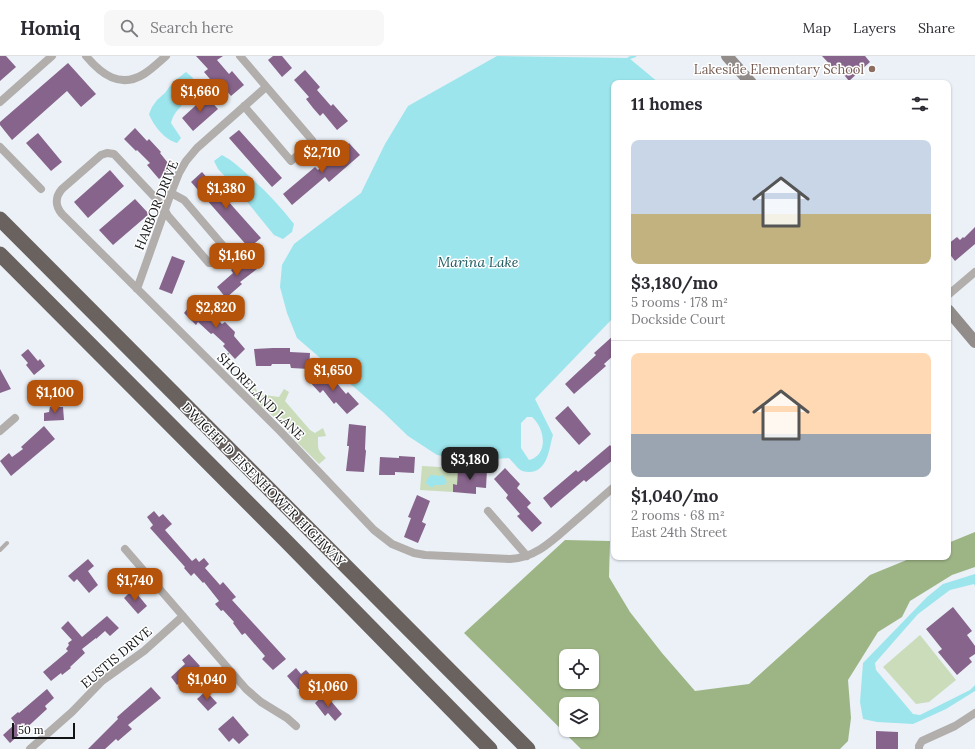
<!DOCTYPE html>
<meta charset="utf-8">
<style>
:root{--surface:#fff;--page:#f7f7f7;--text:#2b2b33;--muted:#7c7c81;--line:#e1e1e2;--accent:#b45309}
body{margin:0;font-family:Lora,serif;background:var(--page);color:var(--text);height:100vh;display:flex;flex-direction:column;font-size:15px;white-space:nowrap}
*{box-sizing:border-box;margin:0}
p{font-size:13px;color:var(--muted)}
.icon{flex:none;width:22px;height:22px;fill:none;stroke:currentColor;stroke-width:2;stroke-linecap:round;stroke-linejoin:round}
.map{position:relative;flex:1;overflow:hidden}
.side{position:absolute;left:611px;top:24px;width:340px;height:480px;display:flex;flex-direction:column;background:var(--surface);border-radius:8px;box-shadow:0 1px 3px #0004}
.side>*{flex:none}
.tools{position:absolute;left:559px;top:593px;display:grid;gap:8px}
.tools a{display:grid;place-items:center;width:40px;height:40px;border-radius:8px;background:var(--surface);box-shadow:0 1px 3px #0004;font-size:20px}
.scale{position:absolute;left:12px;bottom:10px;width:63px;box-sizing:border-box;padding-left:4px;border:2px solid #111315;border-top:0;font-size:11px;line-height:14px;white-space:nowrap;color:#111315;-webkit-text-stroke:3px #fff;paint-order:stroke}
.price{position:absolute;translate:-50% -34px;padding:0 9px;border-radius:8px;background:var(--accent);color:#fff;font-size:13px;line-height:26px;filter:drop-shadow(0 1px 2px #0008)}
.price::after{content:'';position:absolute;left:50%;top:24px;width:12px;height:9px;margin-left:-6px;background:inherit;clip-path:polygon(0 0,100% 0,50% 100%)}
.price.active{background:#222;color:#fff}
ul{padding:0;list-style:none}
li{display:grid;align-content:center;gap:8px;height:212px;padding:0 20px}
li+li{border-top:1px solid var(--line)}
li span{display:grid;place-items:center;height:124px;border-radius:8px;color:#555}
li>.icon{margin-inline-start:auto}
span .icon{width:72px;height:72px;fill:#fffc;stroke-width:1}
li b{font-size:17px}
h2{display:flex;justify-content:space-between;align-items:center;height:48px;padding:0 20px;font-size:17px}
header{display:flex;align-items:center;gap:24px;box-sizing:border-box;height:56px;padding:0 20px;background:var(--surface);border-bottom:1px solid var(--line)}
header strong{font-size:19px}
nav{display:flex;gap:22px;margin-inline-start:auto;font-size:14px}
.search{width:280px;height:36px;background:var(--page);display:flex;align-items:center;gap:10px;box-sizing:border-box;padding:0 14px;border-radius:8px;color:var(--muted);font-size:15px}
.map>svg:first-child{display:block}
.green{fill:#cadcba}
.forest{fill:#9db585;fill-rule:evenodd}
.water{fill:#9ce5ec;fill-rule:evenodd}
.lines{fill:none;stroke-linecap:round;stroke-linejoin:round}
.stream{stroke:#9ce5ec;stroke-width:2.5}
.building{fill:#87648b}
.path{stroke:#959a9e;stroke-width:1.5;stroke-dasharray:2 3;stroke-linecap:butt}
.lane{stroke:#b1aeac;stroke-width:4}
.street{stroke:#b1aeac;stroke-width:8}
.secondary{stroke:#928d8a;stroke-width:12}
.highway{stroke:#69625f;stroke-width:15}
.education-dot{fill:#8d6e63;stroke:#fff;stroke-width:1.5}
.labels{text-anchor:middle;stroke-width:3;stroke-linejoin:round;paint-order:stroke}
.education-label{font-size:13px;fill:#785e54;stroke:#fff;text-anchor:end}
.street-label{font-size:13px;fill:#111315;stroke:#fff}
.water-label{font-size:14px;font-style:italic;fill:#1a575d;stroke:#fff}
</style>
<header>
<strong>Homiq</strong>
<div class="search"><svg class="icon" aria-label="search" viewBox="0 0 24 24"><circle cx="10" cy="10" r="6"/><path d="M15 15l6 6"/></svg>Search here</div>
<nav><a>Map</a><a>Layers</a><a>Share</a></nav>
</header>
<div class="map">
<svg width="975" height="693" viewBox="0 0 975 693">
<rect width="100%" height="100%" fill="#ebf1f7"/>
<path class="green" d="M 255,330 L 258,338 L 279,341 L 284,333 L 289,336 L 285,345 L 310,374 L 315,377 L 323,372 L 326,380 L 318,381 C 318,393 317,394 326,402 L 319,408 L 298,387 L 280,366 L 255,345 L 251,336 Z
M 422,410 L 458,412 L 457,429 L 453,429 L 453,436 L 420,434 Z
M 920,579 L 956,624 L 929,646 L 916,648 L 883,611 Z"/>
<path class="forest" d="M 975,476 L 975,511 L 952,519 L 910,545 L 902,561 L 878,576 L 848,624 L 851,662 L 848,685 L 840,693 L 581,693 L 464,577 L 565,484 L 610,485 L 609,521 L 630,556 L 662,597 L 695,635 L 749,628 L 870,519 L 914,501 L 948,501 L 948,487 ZM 566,600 L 592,600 L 592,626 L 566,626 ZM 566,648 L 592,648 L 592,674 L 566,674 Z"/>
<path class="water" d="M 497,0 L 629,2 L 659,27 L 614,27 L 614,261 L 535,343 L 553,379 C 549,392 548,416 529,416 C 525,416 521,415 518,412 C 515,409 512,405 509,402 L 470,405 L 437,399 L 408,380 L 383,356 L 297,282 L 287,257 L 280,231 L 282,209 L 294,188 L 361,137 L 385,88 L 408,50 ZM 527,361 L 532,361 C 545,372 549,399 529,404 L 521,392 L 521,367 Z
M 186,16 L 192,21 L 196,28 C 193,35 189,42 183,48 C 177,55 173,58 171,67 L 181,82 L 177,87 C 165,84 153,69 149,58 L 152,51 L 157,44 L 165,37 L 173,26 Z
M 222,99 C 233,105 242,113 251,122 C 267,136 281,151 294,168 L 292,176 L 283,183 L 274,179 L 235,131 L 218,113 L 214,105 Z
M 431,419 L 439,420 L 443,419 L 447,426 L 444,429 L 435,429 L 433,431 L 430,431 L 426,427 L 427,423 Z
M 975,518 L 975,530 L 974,528 L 950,534 L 918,558 L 875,607 L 876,614 L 913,658 L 920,659 L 970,634 L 975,629 L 975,635 L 946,653 L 913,668 L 877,666 L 863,663 L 860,646 L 863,607 L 927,541 L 943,528 Z"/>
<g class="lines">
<path class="stream" d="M 629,2 L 635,0"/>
</g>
<path class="building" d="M 0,0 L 6,0 L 16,11 L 0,25 Z
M 196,0 L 223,0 L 217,4 L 229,18 L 232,15 L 244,29 L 231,40 L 219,26 L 215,29 L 204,16 L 208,13 Z
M 273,0 L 282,0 L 292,12 L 282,21 L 268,4 Z
M 822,0 L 865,0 L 870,6 L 849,25 L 841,15 L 838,17 Z
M 68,7 L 96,38 L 81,51 L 67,35 L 12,84 L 0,69 L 0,66 Z
M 305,14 L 320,31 L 317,34 L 331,50 L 333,48 L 348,65 L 337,74 L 323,57 L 320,60 L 313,52 L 306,43 L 309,41 L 294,24 Z
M 206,40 L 218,53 L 193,75 L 182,62 Z
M 135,72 L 147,85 L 149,83 L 161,96 L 160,97 L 172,112 L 159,123 L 147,109 L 150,107 L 137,94 L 136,95 L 124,83 Z
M 239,74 L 282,122 L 272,131 L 229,82 Z
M 38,77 L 62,106 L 51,115 L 26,87 Z
M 349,87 L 360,99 L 329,126 L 325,121 L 292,149 L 283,138 L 315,111 L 318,114 Z
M 110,114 L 124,130 L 88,162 L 74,146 Z
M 202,116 L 261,182 L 249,192 L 191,126 Z
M 135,143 L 149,158 L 113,189 L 99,174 Z
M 975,171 L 975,188 L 955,205 L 948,196 L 948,188 L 957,181 L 960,184 L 963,181 L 964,182 Z
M 172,200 L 185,205 L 172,238 L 159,233 Z
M 247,201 L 257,213 L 240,226 L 242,228 L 226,242 L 217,231 L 233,217 L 231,214 Z
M 194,245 L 206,257 L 209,255 L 222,268 L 225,266 L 235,276 L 234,280 L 245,293 L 235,303 L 223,290 L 225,288 L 213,277 L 211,278 L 198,266 L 196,269 L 184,257 Z
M 614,279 L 614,299 L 604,308 L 606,310 L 574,338 L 565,328 L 596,299 L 594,297 Z
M 273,292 L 290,292 L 290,296 L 310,297 L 309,313 L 291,312 L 290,308 L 272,308 L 271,310 L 256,310 L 254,293 Z
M 28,293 L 38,305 L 40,303 L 45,310 L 34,319 L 26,309 L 28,307 L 21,299 Z
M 0,313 L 11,333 L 0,337 Z
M 318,313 L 331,327 L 335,325 L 346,338 L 348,336 L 359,348 L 347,358 L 336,346 L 334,348 L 323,334 L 320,337 L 307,323 Z
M 568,350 L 591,378 L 579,389 L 555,362 Z
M 50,351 L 63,351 L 64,364 L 44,365 L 44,357 L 49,356 Z
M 349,368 L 366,370 L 365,393 L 366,395 L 364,416 L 346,415 L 349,390 L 347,390 Z
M 44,370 L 55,383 L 11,420 L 0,405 L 9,397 L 12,401 L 23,393 L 21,391 Z
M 610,389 L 614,394 L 614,403 L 586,426 L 584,424 L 551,452 L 543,442 L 576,414 L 578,416 Z
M 399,400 L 415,401 L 414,417 L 395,416 L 395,419 L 379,419 L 380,401 L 399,402 Z
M 458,412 L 487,414 L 486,432 L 476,431 L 476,438 L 453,436 L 453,428 L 457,429 Z
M 505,412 L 520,428 L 517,432 L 531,447 L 527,451 L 542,467 L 532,476 L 517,460 L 520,458 L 506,442 L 508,439 L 494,423 Z
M 417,439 L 430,445 L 422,466 L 426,468 L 418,487 L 404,481 L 411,462 L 408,461 Z
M 154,455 L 159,461 L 163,458 L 172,468 L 165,474 L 192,505 L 196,502 L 199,506 L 204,502 L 209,508 L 205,512 L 220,529 L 223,526 L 236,541 L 232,544 L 286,603 L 273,614 L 262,603 L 265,600 L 245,577 L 242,579 L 233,567 L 234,566 L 223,554 L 221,555 L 215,548 L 219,545 L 204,526 L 203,527 L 194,517 L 191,520 L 184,512 L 185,511 L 150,472 L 153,469 L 147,461 Z
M 88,503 L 94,510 L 88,515 L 98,529 L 89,537 L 77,523 L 74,526 L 68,520 Z
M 133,533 L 147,550 L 138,558 L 124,542 Z
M 953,551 L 972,575 L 967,579 L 975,590 L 975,598 L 969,602 L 972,606 L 957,619 L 938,596 L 942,593 L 926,573 Z
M 107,560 L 119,572 L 110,580 L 105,575 L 96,583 L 96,582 L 82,593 L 85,597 L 70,611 L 71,612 L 62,619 L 61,617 L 51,625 L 43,616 L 68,595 L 66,593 L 69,589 L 68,587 L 72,584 L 61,572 L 68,565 L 82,581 Z
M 189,598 L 200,610 L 177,629 L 171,621 L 185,608 L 182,604 Z
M 296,612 L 301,618 L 306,614 L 313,622 L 309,626 L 312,630 L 304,638 L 299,633 L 298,633 L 287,620 Z
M 151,631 L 161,642 L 128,669 L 132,673 L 118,685 L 116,683 L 105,693 L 88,693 L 118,663 L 117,661 Z
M 47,633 L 54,642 L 45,650 L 47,653 L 10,687 L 3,679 L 15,668 L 11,662 L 18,656 L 19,657 Z
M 206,635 L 217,647 L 208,655 L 197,643 Z
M 325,638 L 342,658 L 335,665 L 328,657 L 325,660 L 315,647 Z
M 233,660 L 249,679 L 239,688 L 233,682 L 229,686 L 218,673 Z
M 876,675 L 898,676 L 898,693 L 876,693 Z"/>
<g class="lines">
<path class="path" d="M 224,302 L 229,297"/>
<path class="lane" d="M 0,494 L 7,487"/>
<path class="street" d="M 86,0 C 101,18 120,33 144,18 C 152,13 159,6 166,0
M 240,0 L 312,84 L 313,86 L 291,105 L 244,50
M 0,46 L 52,0
M 0,91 L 41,133
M 171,137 L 184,144 L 225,192 L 225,195 L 211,207 L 209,207 L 168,160 L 162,149 L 114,98 L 107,97 L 101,99 L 62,133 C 55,141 55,150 62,158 L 280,375 L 374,474 L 392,488 L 414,497 L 425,499 L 510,503 C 537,502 555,482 575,465 C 588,454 601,442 614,431
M 137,233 L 171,137 L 179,117 L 186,105 L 197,92 L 266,31
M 948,239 L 975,216
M 0,375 L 15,362
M 488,455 L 527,500
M 125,493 L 246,633 L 261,646 L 287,662 L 296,670
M 30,693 L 72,656 L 102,625 L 144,595 L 183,560
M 919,693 L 919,690 L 922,685 L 955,670 L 975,657"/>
<path class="secondary" d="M 727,0 L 751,27
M 948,254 L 975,286"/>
<path class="highway" d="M 0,163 L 528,693
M 0,198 L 285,484 L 490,693"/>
</g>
<circle class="education-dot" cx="872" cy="13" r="4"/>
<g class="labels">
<g class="education-label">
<text x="864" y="18">Lakeside Elementary School</text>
</g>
<g class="street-label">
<text transform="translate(156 149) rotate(-68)" y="5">HARBOR DRIVE</text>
<text transform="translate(261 340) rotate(45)" y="5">SHORELAND LANE</text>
<text transform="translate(264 428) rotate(45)" y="5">DWIGHT D EISENHOWER HIGHWAY</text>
<text transform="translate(116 601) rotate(-40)" y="5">EUSTIS DRIVE</text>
</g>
<g class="water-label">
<text x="478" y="211">Marina Lake</text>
</g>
</g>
</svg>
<div class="tools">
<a><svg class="icon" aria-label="locate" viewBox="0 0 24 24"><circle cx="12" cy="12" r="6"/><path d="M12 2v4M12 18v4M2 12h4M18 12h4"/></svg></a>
<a><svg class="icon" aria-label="layers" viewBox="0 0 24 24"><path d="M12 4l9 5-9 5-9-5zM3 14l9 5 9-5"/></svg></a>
</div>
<div class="scale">50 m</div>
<b class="price" style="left:200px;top:57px">$1,660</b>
<b class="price" style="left:322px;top:118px">$2,710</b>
<b class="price" style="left:226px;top:154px">$1,380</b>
<b class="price" style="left:237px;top:221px">$1,160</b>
<b class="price" style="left:216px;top:273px">$2,820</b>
<b class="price" style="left:333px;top:336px">$1,650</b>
<b class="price" style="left:55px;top:358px">$1,100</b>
<b class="price active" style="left:470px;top:425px">$3,180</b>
<b class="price" style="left:135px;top:546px">$1,740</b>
<b class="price" style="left:207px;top:645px">$1,040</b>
<b class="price" style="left:328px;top:652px">$1,060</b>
<section class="side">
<h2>11 homes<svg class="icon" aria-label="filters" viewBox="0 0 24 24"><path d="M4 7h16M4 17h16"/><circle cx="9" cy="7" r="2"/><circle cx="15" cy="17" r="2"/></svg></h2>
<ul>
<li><span style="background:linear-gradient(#c9d6e8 60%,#c2b280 0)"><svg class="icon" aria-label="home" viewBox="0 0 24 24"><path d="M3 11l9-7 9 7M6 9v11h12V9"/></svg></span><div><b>$3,180/mo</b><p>5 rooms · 178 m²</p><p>Dockside Court</p></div></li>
<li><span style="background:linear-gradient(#ffd9b3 65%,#9aa5b1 0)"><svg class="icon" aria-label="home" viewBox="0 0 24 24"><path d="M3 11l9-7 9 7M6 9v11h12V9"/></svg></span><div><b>$1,040/mo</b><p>2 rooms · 68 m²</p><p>East 24th Street</p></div></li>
</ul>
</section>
</div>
